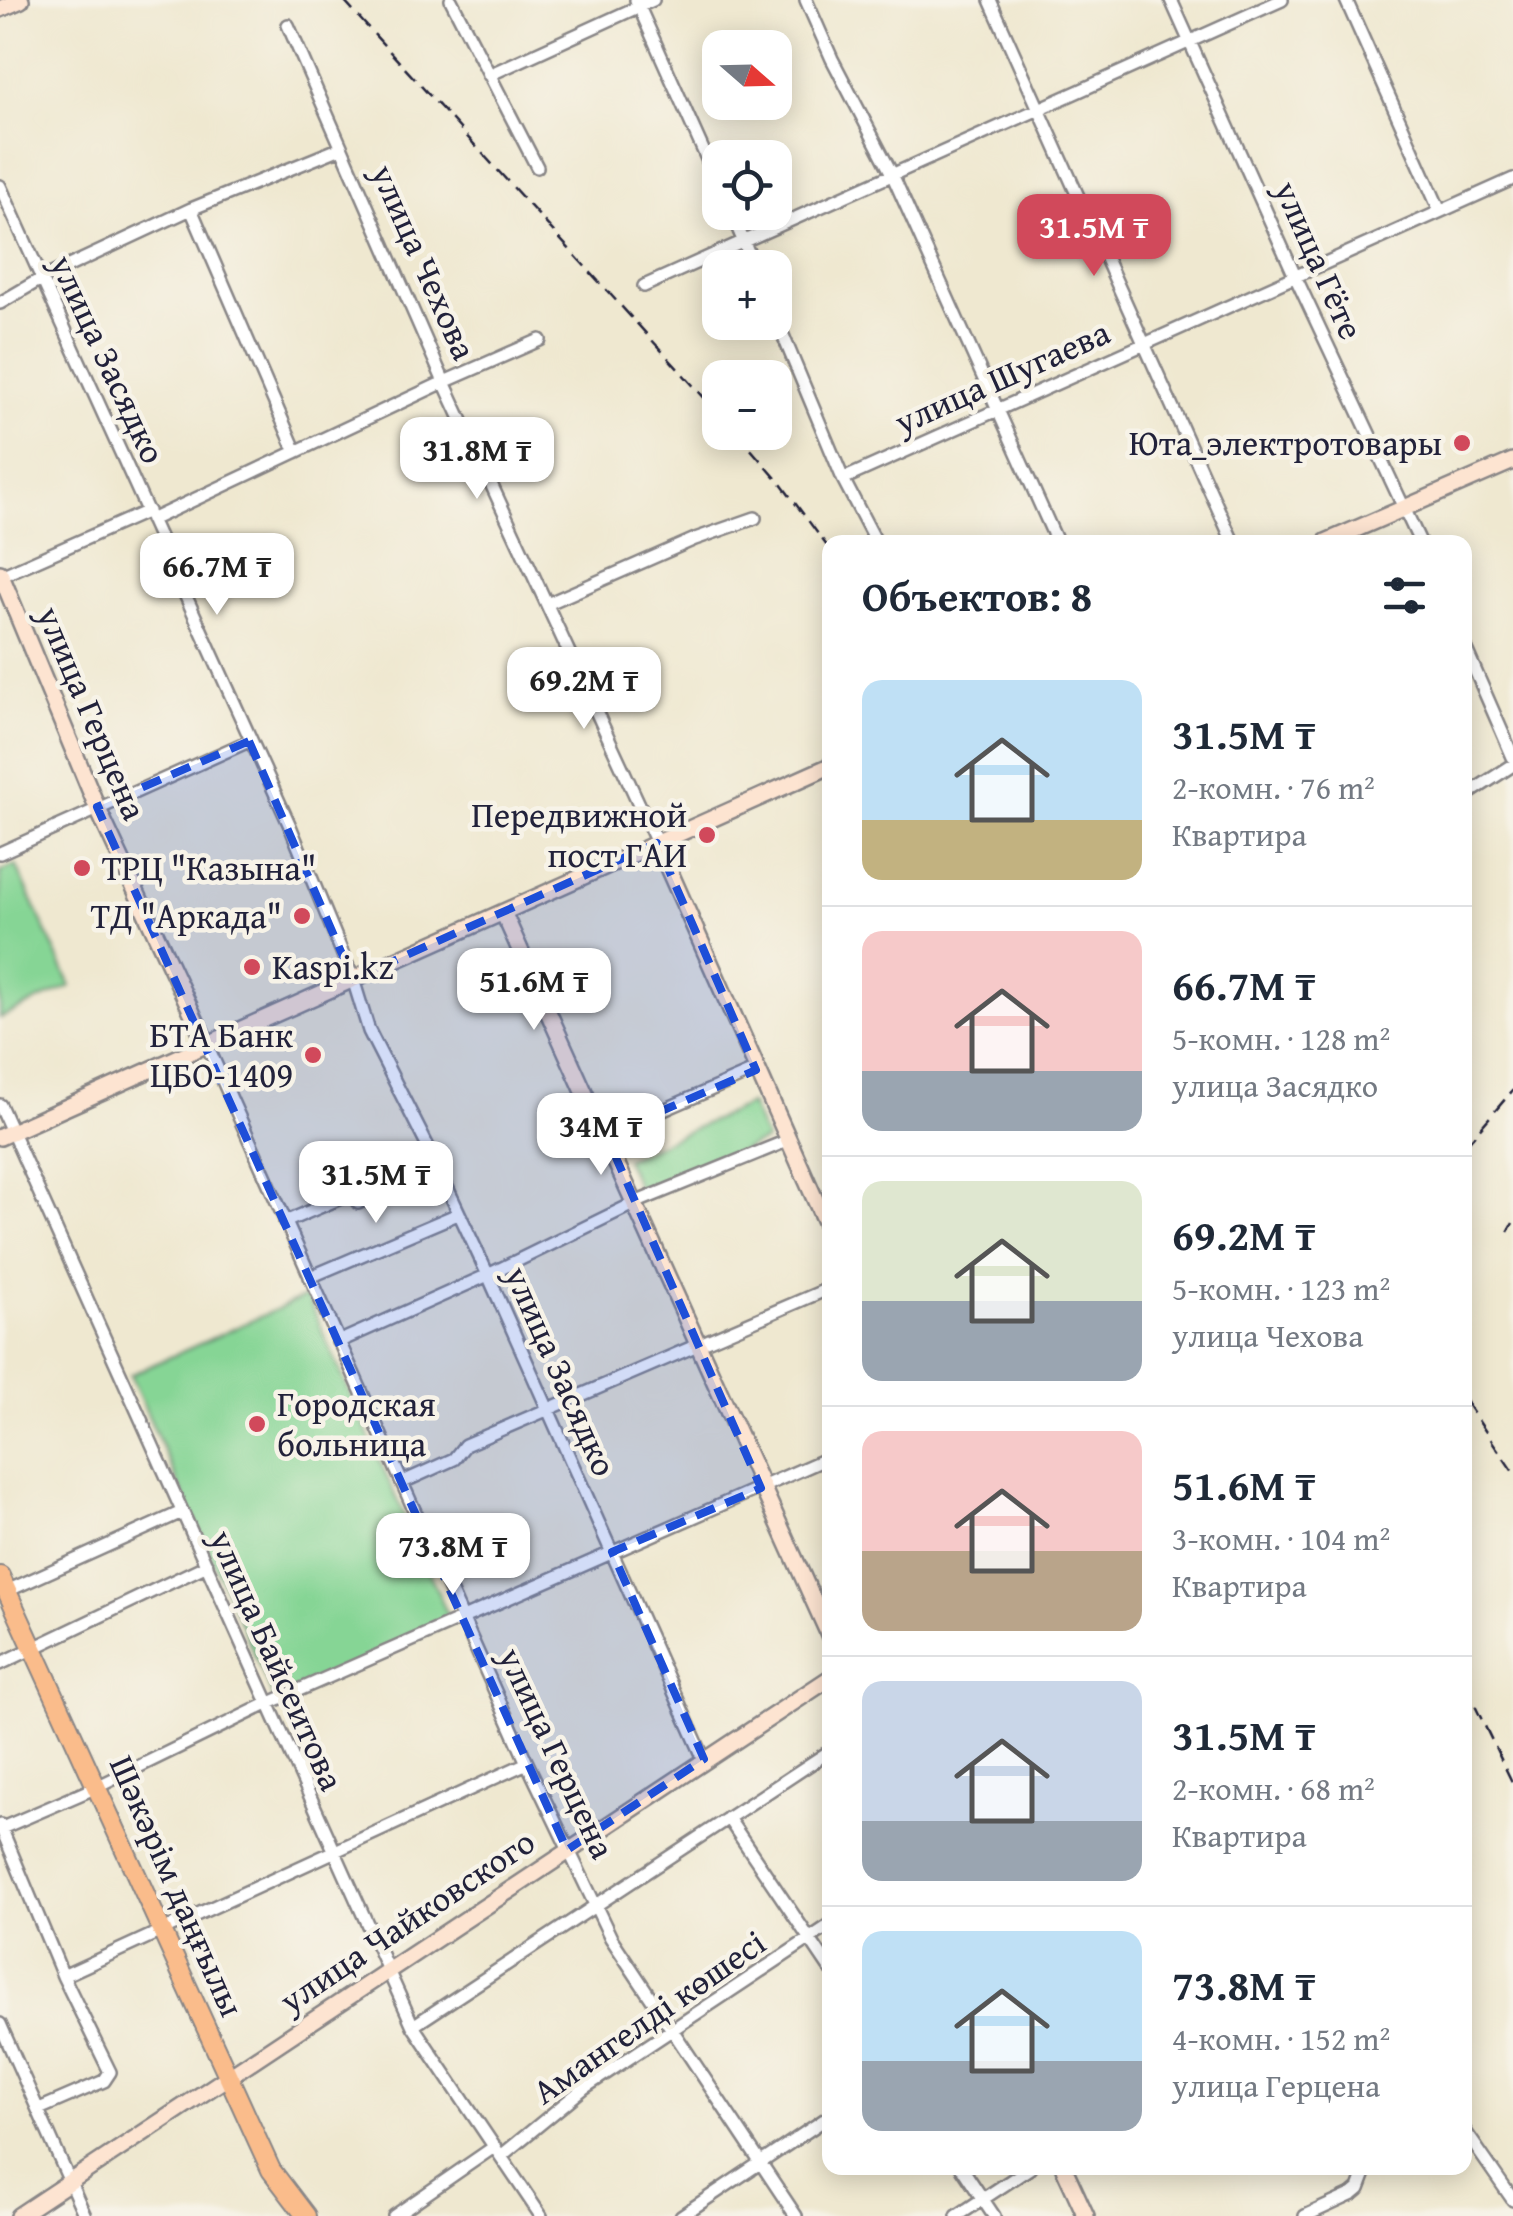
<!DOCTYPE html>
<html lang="ru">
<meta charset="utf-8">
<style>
:root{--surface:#fff;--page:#f2f2f3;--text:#1f2937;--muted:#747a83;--line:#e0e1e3;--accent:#d1495b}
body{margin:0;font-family:"Gentium Book Plus",serif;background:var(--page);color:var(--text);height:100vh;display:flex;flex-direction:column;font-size:38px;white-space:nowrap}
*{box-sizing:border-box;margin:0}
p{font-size:32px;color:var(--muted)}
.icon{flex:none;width:55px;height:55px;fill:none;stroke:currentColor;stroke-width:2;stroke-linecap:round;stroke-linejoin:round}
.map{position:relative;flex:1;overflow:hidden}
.drawer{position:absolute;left:822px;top:535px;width:650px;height:1640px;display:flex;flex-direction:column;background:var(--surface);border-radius:20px;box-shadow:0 5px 25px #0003}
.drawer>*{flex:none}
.needle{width:65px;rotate:110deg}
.controls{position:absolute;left:702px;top:30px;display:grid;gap:20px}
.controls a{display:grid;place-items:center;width:90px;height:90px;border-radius:20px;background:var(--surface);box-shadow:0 5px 25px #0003;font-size:50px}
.price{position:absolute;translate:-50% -85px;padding:0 22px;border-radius:20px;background:#fff;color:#222;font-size:32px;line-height:65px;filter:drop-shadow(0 2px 5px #0008)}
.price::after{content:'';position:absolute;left:50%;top:60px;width:30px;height:22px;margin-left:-15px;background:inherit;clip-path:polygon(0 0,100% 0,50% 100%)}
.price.selected{background:var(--accent);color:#fff}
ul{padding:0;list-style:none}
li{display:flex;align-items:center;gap:30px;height:250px;padding:0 40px}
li+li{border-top:2px solid var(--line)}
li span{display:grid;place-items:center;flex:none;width:280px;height:200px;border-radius:20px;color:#555}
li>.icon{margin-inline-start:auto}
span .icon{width:120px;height:120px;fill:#fffc;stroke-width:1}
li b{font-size:42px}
h2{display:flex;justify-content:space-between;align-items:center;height:120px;padding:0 40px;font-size:42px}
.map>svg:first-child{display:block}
.green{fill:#86d595;stroke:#547c68;stroke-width:2.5}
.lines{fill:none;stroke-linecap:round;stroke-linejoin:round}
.street-casing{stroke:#888586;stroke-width:16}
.secondary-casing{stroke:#888586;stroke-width:20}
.primary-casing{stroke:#888586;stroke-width:22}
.street{stroke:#fff;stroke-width:11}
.secondary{stroke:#fde4d1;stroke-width:15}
.primary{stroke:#fabc8b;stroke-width:18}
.rail{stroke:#22223b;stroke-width:2.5;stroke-dasharray:15 8;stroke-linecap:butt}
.marked{fill:#1d4ed8;fill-opacity:0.2;stroke:#1d4ed8;stroke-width:8;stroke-dasharray:20 12;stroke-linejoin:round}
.poi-dot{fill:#d1495b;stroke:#f7f3e8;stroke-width:4}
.labels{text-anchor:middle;stroke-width:9;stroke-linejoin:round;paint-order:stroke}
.street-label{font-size:35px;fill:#22223b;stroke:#f7f3e8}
.poi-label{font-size:35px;fill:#22223b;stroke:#f7f3e8;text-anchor:end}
</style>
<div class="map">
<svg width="1513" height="2216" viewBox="0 0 1513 2216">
<rect width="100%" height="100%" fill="#f7f3e8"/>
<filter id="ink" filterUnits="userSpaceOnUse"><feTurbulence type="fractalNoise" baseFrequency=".01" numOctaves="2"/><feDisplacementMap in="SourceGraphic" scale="20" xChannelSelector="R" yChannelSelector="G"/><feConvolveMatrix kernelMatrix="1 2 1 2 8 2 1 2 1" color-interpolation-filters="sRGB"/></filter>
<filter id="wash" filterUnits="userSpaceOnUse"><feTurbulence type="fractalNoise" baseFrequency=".0048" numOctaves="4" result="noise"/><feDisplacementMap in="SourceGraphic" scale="40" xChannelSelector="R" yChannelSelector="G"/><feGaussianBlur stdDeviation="2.25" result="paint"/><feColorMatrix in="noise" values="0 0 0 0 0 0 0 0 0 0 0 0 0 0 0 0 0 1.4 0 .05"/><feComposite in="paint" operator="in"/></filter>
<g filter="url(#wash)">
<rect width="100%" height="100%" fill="#efe8d0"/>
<path class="green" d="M 16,865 L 71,986 L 0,1018 L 0,872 Z
M 750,1104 L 766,1140 L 641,1195 L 625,1159 Z
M 307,1296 L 451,1622 L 275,1701 L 130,1375 Z"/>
</g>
<g filter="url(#ink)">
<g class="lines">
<defs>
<path id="street" d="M 451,0 L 537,167
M 636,0 L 720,188
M 806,0 L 832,59 L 892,174 L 1057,542
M 990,0 L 1233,542
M 1171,0 L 1295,276 L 1420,542
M 1346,0 L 1440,211
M 288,25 L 444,382 L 657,843
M 489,75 L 653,0
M 0,186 L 290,826 L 353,979 L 369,1031 L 430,1151 L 488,1275 L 704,1759
M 191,209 L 296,452
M 731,212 L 755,268
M 644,286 L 1282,0
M 0,303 L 41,279 L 191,209 L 341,148
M 775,316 L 843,479 L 876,542
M 843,479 L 1513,179
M 151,520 L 444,382 L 540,340
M 1,576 L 148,511
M 547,604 L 695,539 L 755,518
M 1465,647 L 1513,757
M 1465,796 L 1513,765
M 0,853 L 249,741
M 207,1045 L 527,1763 L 611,1938 L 796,2216
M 0,1105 L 413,2026 L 541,2216
M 606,1135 L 756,1070
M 285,1222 L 348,1195 L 355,1197 L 358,1203 L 401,1182 L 400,1166 L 430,1151
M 310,1277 L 458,1214
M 338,1342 L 488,1275 L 637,1202 L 789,1140
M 403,1482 L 454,1459 L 465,1445 L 830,1288
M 7,1591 L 182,1512
M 0,1664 L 207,1565
M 728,1818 L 830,1969
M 0,1825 L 63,1976 L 110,2072 L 104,2081 L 39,2109
M 2,1828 L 97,1787 L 267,1704 L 830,1457
M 63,1976 L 527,1763
M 0,2024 L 85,2216
M 413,2026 L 830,1751
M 1465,2131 L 1513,2200
M 501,2156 L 584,2088 L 830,1925
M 962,2168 L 994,2216
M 394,2216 L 494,2147
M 681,2216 L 830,2116
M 957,2216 L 1030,2168
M 1305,2216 L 1353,2194 L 1359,2189 L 1367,2168"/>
<path id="secondary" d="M 0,9 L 21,0
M 1326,542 L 1513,461
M 0,573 L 97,807 L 207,1045
M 657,843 L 830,1233
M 503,912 C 614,1153 719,1396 830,1637
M 0,1137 L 830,766
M 1064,2168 L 1086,2216
M 18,2216 L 830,1678"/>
<path id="primary" d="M 0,1576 L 271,2170 L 306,2216"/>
</defs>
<use href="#street" class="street-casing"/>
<use href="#secondary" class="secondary-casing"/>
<use href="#primary" class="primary-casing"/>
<use href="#street" class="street"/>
<use href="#secondary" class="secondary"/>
<use href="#primary" class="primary"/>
<path class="rail" d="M 343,0 L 720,415
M 736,432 L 781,484 L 830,550
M 1465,1146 L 1513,1090
M 1508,1232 L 1513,1223
M 1465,1401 L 1513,1472
M 1465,1685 L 1513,1784"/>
</g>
</g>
<path class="marked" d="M 249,741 L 353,979 L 657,843 L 756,1070 L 606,1135 L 761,1488 L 612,1552 L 704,1759 L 567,1850 L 97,807 Z"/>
<g class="poi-dot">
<circle cx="1462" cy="443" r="10"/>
<circle cx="707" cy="835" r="10"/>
<circle cx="82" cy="868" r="10"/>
<circle cx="302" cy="916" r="10"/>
<circle cx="252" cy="967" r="10"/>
<circle cx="313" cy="1055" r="10"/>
<circle cx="257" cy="1424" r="10"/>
</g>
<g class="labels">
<g class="street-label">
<text transform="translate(1319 260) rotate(66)" y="12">улица Гёте</text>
<text transform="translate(424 262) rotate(66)" y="12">улица Чехова</text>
<text transform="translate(108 359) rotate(65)" y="12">улица Засядко</text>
<text transform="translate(1002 377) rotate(-24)" y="12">улица Шугаева</text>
<text transform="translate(92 713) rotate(67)" y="12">улица Герцена</text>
<text transform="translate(561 1371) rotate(66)" y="12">улица Засядко</text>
<text transform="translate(277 1660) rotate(66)" y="12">улица Байсеитова</text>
<text transform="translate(557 1753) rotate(65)" y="12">улица Герцена</text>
<text transform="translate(177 1886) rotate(66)" y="12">Шәкәрім даңғылы</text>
<text transform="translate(407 1921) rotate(-34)" y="12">улица Чайковского</text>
<text transform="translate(649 2017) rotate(-35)" y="12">Амангелді көшесі</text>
</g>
<g class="poi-label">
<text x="1442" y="455">Юта_электротовары</text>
<text x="687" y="827">Передвижной<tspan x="687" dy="40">пост ГАИ</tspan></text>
<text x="102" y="880" text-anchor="start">ТРЦ "Казына"</text>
<text x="282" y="928">ТД "Аркада"</text>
<text x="272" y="979" text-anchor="start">Kaspi.kz</text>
<text x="293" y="1047">БТА Банк<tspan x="293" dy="40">ЦБО-1409</tspan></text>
<text x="277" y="1416" text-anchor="start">Городская<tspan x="277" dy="40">больница</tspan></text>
</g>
</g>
</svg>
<div class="controls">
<a><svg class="needle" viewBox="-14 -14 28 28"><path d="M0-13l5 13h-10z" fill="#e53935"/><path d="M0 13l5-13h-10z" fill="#747a83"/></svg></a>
<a><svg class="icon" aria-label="locate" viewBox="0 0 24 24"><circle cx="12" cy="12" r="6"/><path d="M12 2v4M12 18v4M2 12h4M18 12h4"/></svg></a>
<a>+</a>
<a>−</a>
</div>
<b class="price selected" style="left:1094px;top:279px">31.5M ₸</b>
<b class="price" style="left:477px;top:502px">31.8M ₸</b>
<b class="price" style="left:217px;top:618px">66.7M ₸</b>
<b class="price" style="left:584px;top:732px">69.2M ₸</b>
<b class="price" style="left:534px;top:1033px">51.6M ₸</b>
<b class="price" style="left:601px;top:1178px">34M ₸</b>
<b class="price" style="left:376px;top:1226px">31.5M ₸</b>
<b class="price" style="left:453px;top:1598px">73.8M ₸</b>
<section class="drawer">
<h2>Объектов: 8<svg class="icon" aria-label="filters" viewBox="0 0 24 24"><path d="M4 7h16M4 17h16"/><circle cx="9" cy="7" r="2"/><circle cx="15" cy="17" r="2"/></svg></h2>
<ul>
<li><span style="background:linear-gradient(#bfe0f5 70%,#c2b280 0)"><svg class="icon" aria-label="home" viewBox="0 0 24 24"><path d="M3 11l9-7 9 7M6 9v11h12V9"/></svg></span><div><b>31.5M ₸</b><p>2-комн. · 76 m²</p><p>Квартира</p></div></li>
<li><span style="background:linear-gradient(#f6c9c9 70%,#9aa5b1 0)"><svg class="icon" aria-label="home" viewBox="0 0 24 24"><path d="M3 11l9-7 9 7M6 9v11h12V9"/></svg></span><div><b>66.7M ₸</b><p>5-комн. · 128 m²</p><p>улица Засядко</p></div></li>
<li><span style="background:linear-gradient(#dfe7d0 60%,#9aa5b1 0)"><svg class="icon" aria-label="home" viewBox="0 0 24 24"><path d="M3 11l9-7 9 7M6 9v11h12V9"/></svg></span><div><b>69.2M ₸</b><p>5-комн. · 123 m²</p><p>улица Чехова</p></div></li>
<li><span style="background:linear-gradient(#f6c9c9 60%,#b9a48a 0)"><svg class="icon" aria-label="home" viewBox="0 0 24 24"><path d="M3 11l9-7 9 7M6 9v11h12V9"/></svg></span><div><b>51.6M ₸</b><p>3-комн. · 104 m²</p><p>Квартира</p></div></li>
<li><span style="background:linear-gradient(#c9d6e8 70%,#9aa5b1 0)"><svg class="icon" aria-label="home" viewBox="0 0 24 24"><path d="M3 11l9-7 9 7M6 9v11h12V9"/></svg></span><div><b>31.5M ₸</b><p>2-комн. · 68 m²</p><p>Квартира</p></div></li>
<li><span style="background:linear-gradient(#bfe0f5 65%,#9aa5b1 0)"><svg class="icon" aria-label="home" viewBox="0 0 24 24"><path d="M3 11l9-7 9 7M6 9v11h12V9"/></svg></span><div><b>73.8M ₸</b><p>4-комн. · 152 m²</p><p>улица Герцена</p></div></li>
</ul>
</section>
</div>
